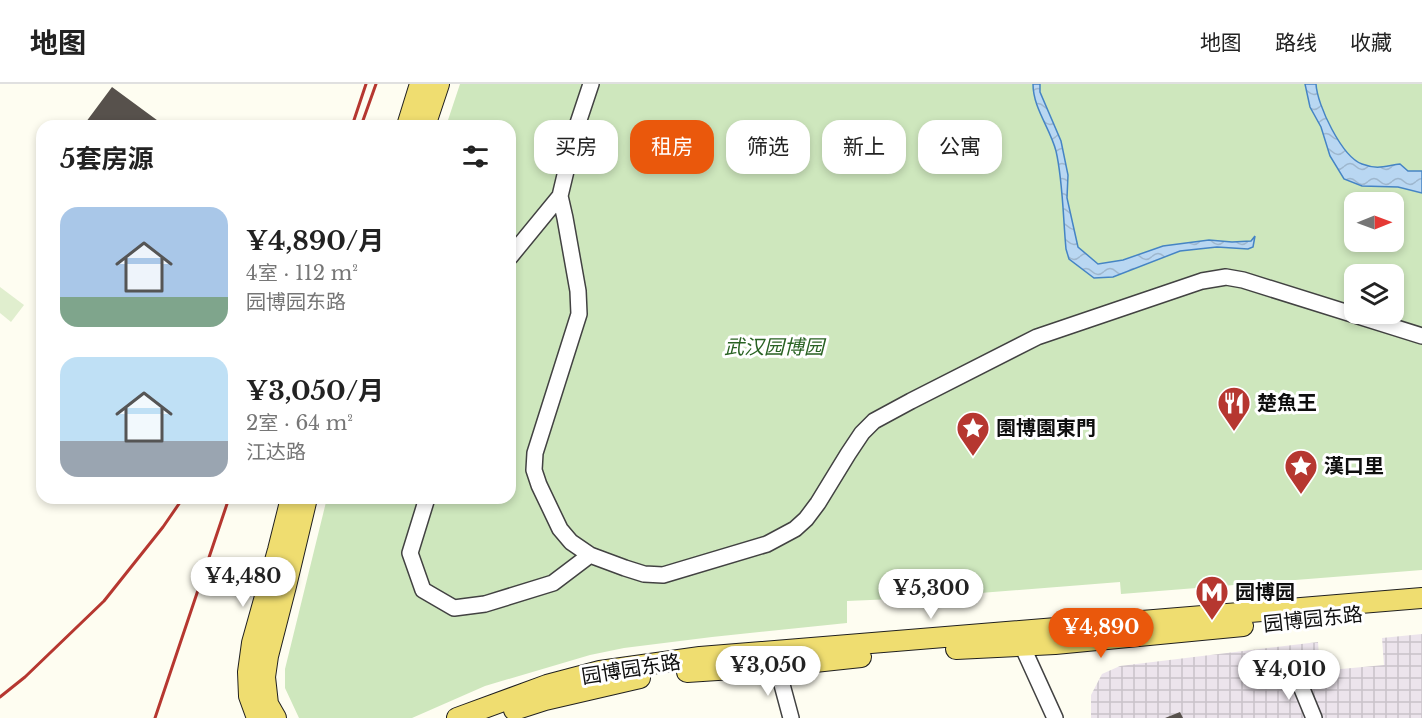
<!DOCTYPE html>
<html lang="zh">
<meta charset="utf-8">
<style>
:root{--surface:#fff;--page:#f6f6f6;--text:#222;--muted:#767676;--line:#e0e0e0;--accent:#ea580c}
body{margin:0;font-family:"Libre Baskerville","Noto Sans SC",serif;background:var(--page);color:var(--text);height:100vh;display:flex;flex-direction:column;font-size:22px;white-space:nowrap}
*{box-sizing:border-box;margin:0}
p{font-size:20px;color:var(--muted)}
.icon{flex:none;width:33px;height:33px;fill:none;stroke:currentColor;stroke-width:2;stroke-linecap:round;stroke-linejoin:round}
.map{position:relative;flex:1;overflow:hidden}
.drawer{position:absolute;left:36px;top:36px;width:480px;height:384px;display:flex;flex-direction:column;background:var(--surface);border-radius:18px;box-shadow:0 3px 9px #0003}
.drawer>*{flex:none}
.hud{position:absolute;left:534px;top:36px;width:570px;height:54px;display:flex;gap:12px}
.needle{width:39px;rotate:89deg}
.fabs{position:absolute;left:1344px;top:108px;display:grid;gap:12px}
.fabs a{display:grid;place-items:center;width:60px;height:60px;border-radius:12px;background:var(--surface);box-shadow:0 3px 9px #0003;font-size:30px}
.price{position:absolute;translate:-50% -51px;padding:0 14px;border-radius:21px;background:#fff;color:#222;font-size:20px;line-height:39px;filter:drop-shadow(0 2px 3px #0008)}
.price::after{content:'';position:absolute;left:50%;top:36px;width:18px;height:14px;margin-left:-9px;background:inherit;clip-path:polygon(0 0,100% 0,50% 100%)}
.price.on{background:var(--accent);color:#fff}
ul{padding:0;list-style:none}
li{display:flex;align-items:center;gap:18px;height:150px;padding:0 24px}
li span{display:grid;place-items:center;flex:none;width:168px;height:120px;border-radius:18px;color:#555}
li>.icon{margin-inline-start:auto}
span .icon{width:72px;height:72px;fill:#fffc;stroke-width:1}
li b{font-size:26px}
h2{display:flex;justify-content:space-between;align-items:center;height:72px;padding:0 24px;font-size:26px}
.chip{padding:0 21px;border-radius:18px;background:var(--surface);box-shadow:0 3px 9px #0003;font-size:21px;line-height:54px}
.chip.on{background:var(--accent);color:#fff}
header{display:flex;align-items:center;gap:36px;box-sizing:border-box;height:84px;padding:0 30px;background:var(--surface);border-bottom:2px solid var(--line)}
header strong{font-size:28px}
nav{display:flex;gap:33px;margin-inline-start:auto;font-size:21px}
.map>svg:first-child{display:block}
.industrial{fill:url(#industrial-grid)}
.grass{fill:#cee7bd;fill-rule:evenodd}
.pitch{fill:#e0eece}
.water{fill:url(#water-waves);stroke:#4584c4;stroke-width:1.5}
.building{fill:#57514c}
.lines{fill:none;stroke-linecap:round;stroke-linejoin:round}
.minor-casing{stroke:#424242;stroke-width:18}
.major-casing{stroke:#202020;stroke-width:22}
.minor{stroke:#fff;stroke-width:15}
.major{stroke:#efdd70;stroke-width:20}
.rail{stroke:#b63730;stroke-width:3}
.labels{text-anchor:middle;stroke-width:6;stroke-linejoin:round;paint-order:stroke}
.park-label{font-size:20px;font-style:italic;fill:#296223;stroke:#fff}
.poi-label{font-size:20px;font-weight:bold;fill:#0f0f0f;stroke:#fff;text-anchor:start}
.street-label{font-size:20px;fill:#0f0f0f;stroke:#fff}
</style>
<header>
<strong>地图</strong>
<nav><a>地图</a><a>路线</a><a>收藏</a></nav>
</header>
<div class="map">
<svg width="1422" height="634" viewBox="0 0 1422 634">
<defs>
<pattern id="industrial-grid" width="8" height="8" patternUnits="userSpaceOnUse" patternTransform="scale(1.5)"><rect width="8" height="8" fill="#ece4ec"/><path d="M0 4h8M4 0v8" fill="none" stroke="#c9c2c9"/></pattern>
<pattern id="water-waves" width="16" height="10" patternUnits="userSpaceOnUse" patternTransform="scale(1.5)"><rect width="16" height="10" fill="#b9d7f2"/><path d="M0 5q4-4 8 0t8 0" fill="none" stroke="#9eb7ce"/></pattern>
</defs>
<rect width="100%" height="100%" fill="#fefdf1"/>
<path class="industrial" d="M 1422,550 L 1422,634 L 1091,634 L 1091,611 L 1102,590 L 1120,582 L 1318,558 L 1320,587 L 1384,581 L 1382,554 Z"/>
<path class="grass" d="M 460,0 L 1422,0 L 1422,486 L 1121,510 L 1120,498 L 917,514 L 847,517 L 847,539 L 712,553 L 624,564 L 590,571 L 485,602 L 412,634 L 299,634 L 285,604 L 285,585 L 327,414 L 510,414 L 510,42 L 446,42 ZM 1354,118 L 1394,118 L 1394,158 L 1354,158 ZM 1354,190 L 1394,190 L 1394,230 L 1354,230 Z"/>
<path class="pitch" d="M 0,203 L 24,221 L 11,238 L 0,229 Z"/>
<path class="water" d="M 1033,0 L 1040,0 L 1040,8 L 1061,57 L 1068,91 L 1067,114 L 1078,163 L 1098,180 L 1123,176 L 1163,162 L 1209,156 L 1232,158 L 1251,157 L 1255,152 L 1253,163 L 1248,165 L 1217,163 L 1180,167 L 1113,193 L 1094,194 L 1069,175 L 1066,165 C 1063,134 1063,97 1056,67 C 1050,44 1033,24 1033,0 Z
M 1305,0 L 1316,0 C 1317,21 1342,73 1362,80 C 1378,86 1385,82 1400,80 L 1408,87 L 1422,87 L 1422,109 L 1398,103 L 1362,102 L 1344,95 L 1330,72 L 1321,43 L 1310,23 Z"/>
<path class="building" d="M 112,3 L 165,42 L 83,42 Z
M 1180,628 L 1183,634 L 1165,634 Z"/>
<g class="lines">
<defs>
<path id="minor" d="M 591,0 L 576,45 L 560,112 L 565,134 L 578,207 L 579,230 L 535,369 L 534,386 L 539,401 L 560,445 L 571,458 L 590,471 L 625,484 L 644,490 L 663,491 L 767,460 L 795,445 L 806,435 L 818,419 L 848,370 L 862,349 L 874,337 L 911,317 L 1037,253 L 1202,197 L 1226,193 L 1243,196 L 1422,252
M 510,173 L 560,112
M 427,414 L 410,469 L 423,506 L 454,524 L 485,520 L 553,499 L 590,471
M 1019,555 L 1055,634
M 777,582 L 791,634
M 1295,588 L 1314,634"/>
<path id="major" d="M 407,42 L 420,0
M 425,42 L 439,0
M 956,565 L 1055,560 L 1243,542
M 687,588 L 777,582 L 861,573
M 514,626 L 545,616 L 640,594
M 257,634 L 249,612 L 248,588 L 252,559 L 278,466 L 291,414
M 276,634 L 268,620 L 265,593 L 268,572 L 286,502 L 307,414
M 457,634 L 547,601 L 600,587 L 700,573 L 1422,514"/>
</defs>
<use href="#minor" class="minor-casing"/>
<use href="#major" class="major-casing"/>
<use href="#minor" class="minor"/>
<use href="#major" class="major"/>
<path class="rail" d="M 352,42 L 366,0
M 361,42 L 376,0
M 0,613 L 25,593 L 104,517 L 163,443 L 183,414
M 155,634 L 229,414"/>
</g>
<defs>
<symbol id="restaurant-pin" viewBox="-11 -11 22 30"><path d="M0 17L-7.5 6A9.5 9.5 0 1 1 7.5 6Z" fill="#b63730" stroke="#fff"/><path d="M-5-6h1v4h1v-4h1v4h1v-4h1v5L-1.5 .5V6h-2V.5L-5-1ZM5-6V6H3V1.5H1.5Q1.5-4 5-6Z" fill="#fff"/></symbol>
<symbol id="sight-pin" viewBox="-11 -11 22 30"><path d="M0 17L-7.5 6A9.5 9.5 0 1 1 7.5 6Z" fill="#b63730" stroke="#fff"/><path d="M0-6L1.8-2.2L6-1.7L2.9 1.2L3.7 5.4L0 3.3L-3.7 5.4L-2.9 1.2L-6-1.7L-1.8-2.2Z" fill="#fff"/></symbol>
<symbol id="metro-pin" viewBox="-11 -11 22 30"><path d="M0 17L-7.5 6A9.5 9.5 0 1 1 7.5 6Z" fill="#b63730" stroke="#fff"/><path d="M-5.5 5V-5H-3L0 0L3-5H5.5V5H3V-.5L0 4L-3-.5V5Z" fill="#fff"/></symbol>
</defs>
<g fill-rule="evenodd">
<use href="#restaurant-pin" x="1215" y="300" width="38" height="52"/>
<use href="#sight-pin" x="954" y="325" width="38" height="52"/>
<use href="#sight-pin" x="1282" y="363" width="38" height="52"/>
<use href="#metro-pin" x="1193" y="489" width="38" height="52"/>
</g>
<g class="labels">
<g class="park-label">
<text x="774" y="270">武汉园博园</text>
</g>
<g class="poi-label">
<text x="1257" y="326">楚魚王</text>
<text x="996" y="351">園博園東門</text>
<text x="1324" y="389">漢口里</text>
<text x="1235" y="515">园博园</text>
</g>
<g class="street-label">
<text transform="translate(1313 535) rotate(-6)" y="7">园博园东路</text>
<text transform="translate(631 585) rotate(-9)" y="7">园博园东路</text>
</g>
</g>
</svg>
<div class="fabs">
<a><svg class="needle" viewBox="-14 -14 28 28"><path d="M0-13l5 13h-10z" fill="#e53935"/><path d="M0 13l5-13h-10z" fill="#767676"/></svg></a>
<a><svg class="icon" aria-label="layers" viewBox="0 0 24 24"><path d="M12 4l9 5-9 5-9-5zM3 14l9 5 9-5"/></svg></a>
</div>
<b class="price" style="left:243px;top:524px">¥4,480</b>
<b class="price" style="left:931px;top:536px">¥5,300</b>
<b class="price on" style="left:1101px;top:575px">¥4,890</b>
<b class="price" style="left:768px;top:613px">¥3,050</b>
<b class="price" style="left:1289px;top:617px">¥4,010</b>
<div class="hud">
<a class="chip">买房</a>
<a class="chip on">租房</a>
<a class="chip">筛选</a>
<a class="chip">新上</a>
<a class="chip">公寓</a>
</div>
<section class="drawer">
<h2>5套房源<svg class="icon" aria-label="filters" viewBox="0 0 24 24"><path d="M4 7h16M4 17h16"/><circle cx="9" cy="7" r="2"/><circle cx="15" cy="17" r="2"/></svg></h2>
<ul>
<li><span style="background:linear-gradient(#a9c7e8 75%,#7fa58c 0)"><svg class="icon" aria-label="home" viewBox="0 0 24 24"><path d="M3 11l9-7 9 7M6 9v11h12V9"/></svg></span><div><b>¥4,890/月</b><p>4室 · 112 m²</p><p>园博园东路</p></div></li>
<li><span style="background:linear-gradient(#bfe0f5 70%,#9aa5b1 0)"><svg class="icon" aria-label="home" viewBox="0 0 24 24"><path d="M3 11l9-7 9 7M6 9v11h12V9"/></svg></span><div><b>¥3,050/月</b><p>2室 · 64 m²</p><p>江达路</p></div></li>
</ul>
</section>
</div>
